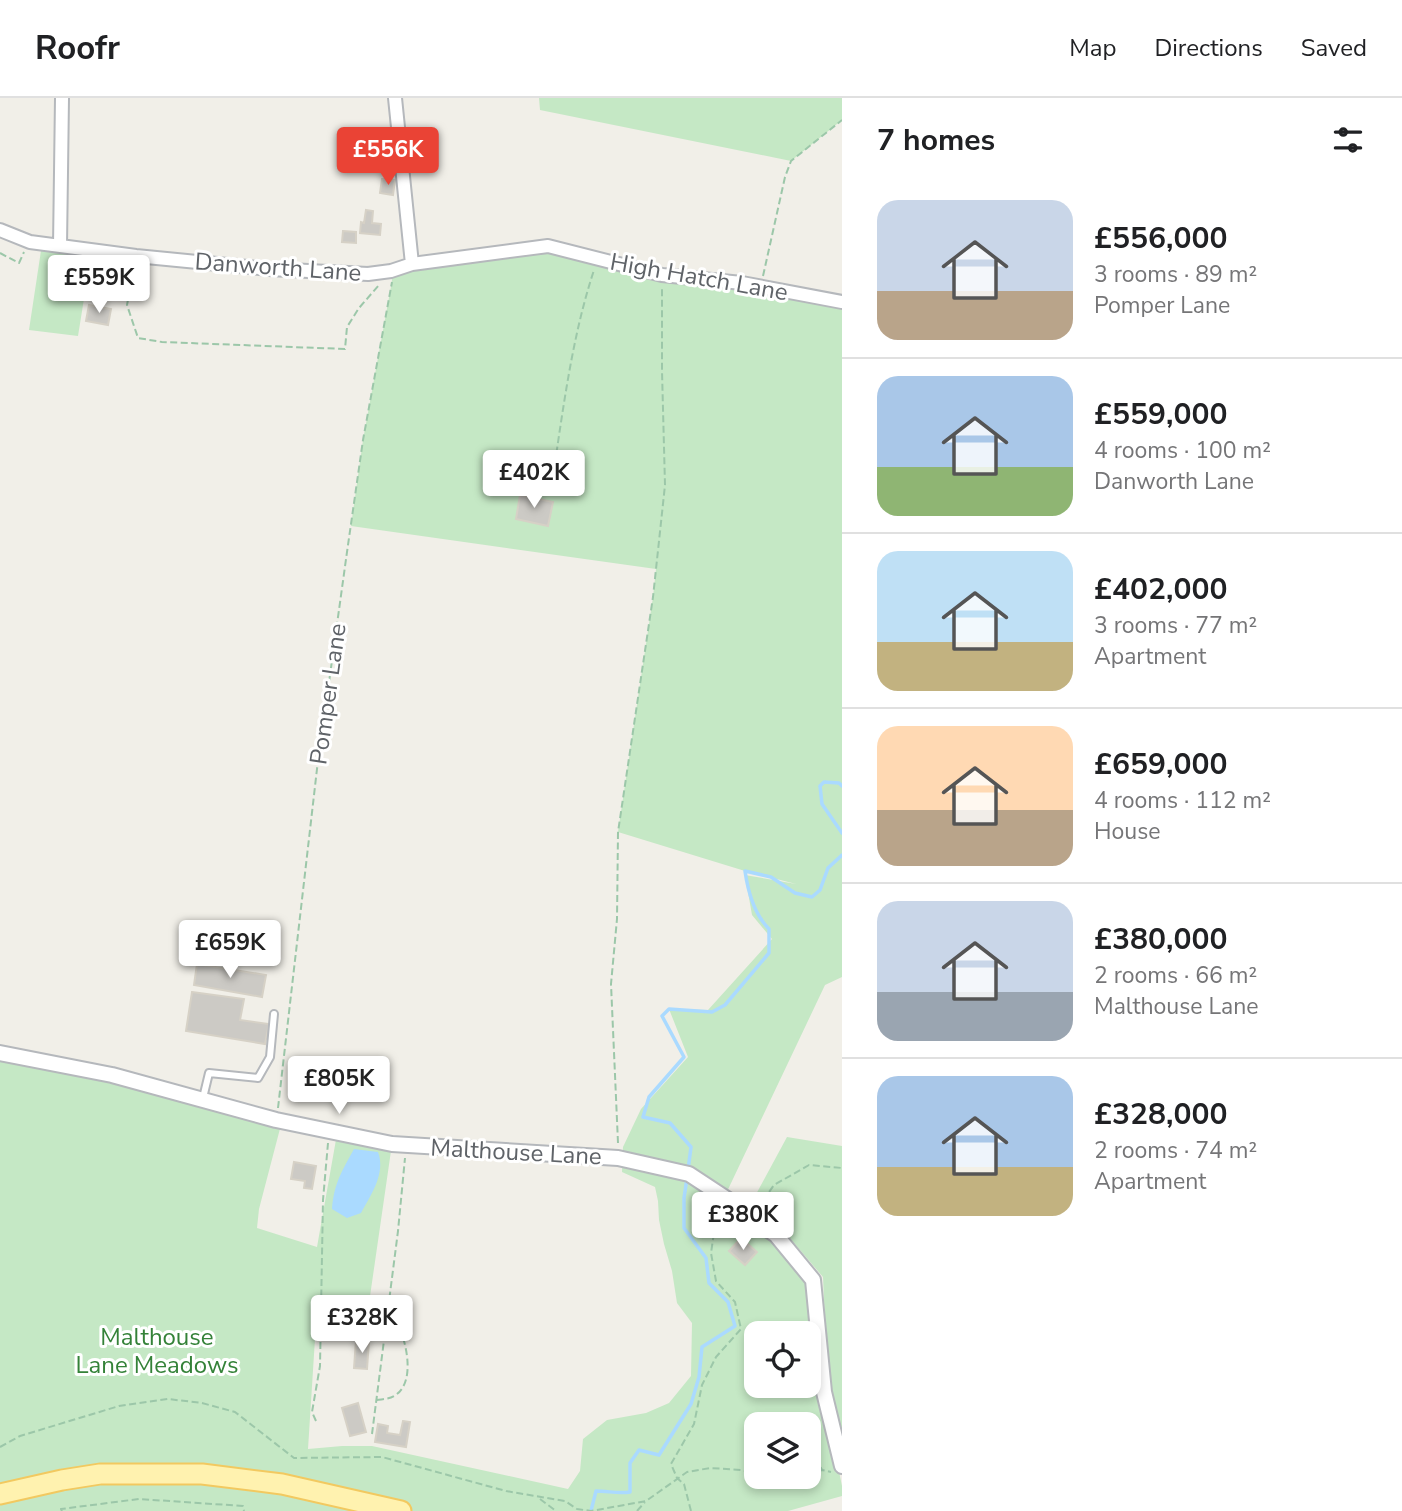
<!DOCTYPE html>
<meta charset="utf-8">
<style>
:root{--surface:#fff;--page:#f6f6f6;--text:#202124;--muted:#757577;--line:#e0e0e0;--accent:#ea4335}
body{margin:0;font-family:"Nunito Sans",sans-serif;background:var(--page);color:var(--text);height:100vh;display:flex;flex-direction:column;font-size:26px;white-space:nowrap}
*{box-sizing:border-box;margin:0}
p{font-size:23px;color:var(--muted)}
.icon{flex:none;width:38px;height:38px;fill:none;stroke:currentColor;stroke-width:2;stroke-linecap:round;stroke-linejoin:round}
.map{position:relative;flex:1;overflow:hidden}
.details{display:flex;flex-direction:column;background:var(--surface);width:560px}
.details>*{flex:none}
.controls{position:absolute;left:744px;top:1223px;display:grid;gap:14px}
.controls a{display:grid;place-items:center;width:77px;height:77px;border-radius:14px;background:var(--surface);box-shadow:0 4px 10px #0003;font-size:35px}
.price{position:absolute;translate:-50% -60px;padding:0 16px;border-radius:7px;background:#fff;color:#222;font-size:23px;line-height:46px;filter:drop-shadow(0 2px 4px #0008)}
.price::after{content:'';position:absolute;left:50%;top:42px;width:21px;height:16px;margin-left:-10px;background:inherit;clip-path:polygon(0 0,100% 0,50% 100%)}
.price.on{background:var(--accent);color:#fff}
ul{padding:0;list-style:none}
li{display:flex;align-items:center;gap:21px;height:175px;padding:0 35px}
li+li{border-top:2px solid var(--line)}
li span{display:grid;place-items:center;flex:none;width:196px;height:140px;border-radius:21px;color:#555}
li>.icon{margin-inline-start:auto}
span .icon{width:84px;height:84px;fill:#fffc;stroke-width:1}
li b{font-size:30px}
h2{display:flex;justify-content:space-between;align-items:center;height:84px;padding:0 35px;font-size:30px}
header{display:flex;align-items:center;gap:42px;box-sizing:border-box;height:98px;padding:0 35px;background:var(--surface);border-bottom:2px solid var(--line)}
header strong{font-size:33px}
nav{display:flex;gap:38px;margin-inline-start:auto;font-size:24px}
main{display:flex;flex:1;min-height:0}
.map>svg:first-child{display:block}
.green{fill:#c5e8c5;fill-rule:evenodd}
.water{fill:#aadaff}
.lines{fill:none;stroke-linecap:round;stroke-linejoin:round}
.stream{stroke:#aadaff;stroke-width:3.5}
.building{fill:#cccac5;stroke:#d6d1c6;stroke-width:2}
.service-casing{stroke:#b5b8bc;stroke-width:10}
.minor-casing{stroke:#b5b8bc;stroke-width:16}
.tertiary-casing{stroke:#b5b8bc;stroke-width:18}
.primary-casing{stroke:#f2c960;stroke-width:23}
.path{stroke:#9cc7a9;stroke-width:2;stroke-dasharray:7 3.5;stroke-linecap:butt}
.service{stroke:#fff;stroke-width:6}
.minor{stroke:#fff;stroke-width:12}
.tertiary{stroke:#fff;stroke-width:14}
.primary{stroke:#fff2af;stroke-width:19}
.labels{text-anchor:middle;stroke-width:6;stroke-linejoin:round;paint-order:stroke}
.street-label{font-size:24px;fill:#5f6368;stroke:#fff}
.park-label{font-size:24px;fill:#348238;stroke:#fff}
</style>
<header>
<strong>Roofr</strong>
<nav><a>Map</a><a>Directions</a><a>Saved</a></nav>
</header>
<main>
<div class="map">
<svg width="842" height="1413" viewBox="0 0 842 1413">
<rect width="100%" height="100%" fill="#f1efe8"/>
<path class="green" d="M 539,0 L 842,0 L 842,22 L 791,63 L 540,12 Z
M 42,146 L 131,157 L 127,181 L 88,176 L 78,238 L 29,232 Z
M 548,148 L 662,177 L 842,204 L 842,879 L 825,887 L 723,1102 L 772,1142 L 810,1185 L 829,1325 L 842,1388 L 842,1398 L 788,1413 L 0,1413 L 0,955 L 282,1023 L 259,1111 L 257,1130 L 317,1149 L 337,1036 L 392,1046 L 367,1219 L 316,1225 L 308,1351 L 342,1348 L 372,1348 L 568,1391 L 580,1373 L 583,1341 L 607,1322 L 646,1315 L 669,1305 L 691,1278 L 692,1225 L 677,1205 L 672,1173 L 664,1146 L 659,1122 L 658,1103 L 655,1089 L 622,1074 L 623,1049 L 641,1011 L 688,959 L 669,911 L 708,912 L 772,841 L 752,817 L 745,777 L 796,786 L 745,773 L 618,734 L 653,499 L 656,471 L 351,428 L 363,342 L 392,183 L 391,173 ZM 756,1236 L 808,1236 L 808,1288 L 756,1288 ZM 756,1326 L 808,1326 L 808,1379 L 756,1379 Z
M 787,1039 L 842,1048 L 842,1343 L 827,1272 L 823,1179 L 782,1131 L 744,1103 L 754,1100 Z"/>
<path class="water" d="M 354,1051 L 378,1054 C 386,1075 371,1097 361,1115 L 347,1120 L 332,1111 C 334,1085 342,1073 354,1051 Z"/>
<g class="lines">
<path class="stream" d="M 842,688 L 839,685 L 824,684 L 820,688 L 822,706 L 842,735
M 688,1072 L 691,1049 L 670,1025 L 643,1019 L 649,999 L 684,959 L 662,918 L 669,911 L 712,914 L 725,907 L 769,855 L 769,831 C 754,816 748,794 745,773 L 771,779 L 795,795 L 812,799 L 820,792 L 828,770 L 842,757
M 591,1413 L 596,1393 C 608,1393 619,1396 630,1394 L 630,1365 L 639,1352 L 659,1357 L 691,1306 L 699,1279 L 702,1249 L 735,1228 L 728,1204 L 709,1185 L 706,1160 L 684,1130 L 684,1100 L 687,1080"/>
</g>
<path class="building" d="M 382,81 L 395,82 L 393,97 L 380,95 Z
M 366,112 L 373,113 L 372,125 L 381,126 L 380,137 L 360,135 L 361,124 L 364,125 Z
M 343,133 L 356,134 L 356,145 L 342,144 Z
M 89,207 L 111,211 L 108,227 L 86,223 Z
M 536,355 L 552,359 L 546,388 L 530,385 Z
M 520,397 L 553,404 L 548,428 L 516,421 Z
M 197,866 L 266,877 L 262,899 L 194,887 Z
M 192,894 L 244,901 L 240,922 L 269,926 L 265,946 L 186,933 Z
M 294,1064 L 316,1068 L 312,1091 L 304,1090 L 305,1083 L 291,1081 Z
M 741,1140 L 757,1154 L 745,1167 L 729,1153 Z
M 356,1242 L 369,1243 L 367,1271 L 354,1270 Z
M 358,1305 L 366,1334 L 350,1338 L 342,1310 Z
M 403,1323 L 410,1324 L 406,1349 L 375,1344 L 378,1326 L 388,1328 L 387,1335 L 400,1337 Z"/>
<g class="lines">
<defs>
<path id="service" d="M 203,1000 L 209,975 L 258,980 L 270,959 L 274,916"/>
<path id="minor" d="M 395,0 L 412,166
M 0,132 L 30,144 L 136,158 L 269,171 L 368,176 L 391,173 L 412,166 L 548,148 L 662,177 L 742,185 L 842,204
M 60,148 L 62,0"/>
<path id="tertiary" d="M 0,955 L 112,977 L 276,1022 L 392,1046 L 618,1060 L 689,1076 L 730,1103 L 750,1120 L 776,1137 L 813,1182 L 824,1294 L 842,1368"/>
<path id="primary" d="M 0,1396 L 62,1382 L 100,1376 L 202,1376 L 282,1386 L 401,1413"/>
</defs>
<use href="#service" class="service-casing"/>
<use href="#minor" class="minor-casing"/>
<use href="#tertiary" class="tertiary-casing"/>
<use href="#primary" class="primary-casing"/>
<path class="path" d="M 0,155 L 19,165 L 24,154
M 134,170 L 127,207 L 138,240 L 162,244 L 345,251 L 347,229 L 359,210 L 379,187
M 763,178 L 785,79 L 791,63 L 842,22
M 550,397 C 562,322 570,245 594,172
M 278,1010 L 317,671 L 347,454 L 363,342 L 392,184
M 618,1045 L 611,886 L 617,821 L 618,734 L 653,499 L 665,387 L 662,273 L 662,190
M 757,1111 L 774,1087 L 809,1067 L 842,1070
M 377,1302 C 383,1301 389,1301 394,1298 C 414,1287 408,1252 401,1234 C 398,1227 392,1221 388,1215
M 316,1323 L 312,1314 L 320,1268 L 323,1102 L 328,1045
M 819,1325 L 810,1330 L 809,1347 L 822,1372
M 372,1336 L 398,1133 L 405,1060
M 0,1349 L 20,1338 L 119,1308 L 168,1301 L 202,1305 L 235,1314 L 294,1360 L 382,1359 L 506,1393 L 565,1403 L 577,1411 L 591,1413 L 646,1403 L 687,1374 L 710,1370 L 742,1372 L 756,1376
M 808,1377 L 822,1372 L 831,1374
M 768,1379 L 778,1382 L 805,1379
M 540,1401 L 556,1413
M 62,1413 L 61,1411 L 139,1401 L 243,1408 L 244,1413
M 637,1413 L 645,1404
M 691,1413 L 684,1386 L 677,1380 L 671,1366 L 694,1326 L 702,1287 L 716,1259 L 741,1231 L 735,1204 L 716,1183 L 711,1155 L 717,1114 L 719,1113"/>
<use href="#service" class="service"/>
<use href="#minor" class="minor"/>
<use href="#tertiary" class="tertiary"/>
<use href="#primary" class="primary"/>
</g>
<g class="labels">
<g class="street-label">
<text transform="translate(278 169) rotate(4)" y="8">Danworth Lane</text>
<text transform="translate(699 179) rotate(10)" y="8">High Hatch Lane</text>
<text transform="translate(328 596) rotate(-82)" y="8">Pomper Lane</text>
<text transform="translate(516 1054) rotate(3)" y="8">Malthouse Lane</text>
</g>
<g class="park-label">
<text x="157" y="1247">Malthouse<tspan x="157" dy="28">Lane Meadows</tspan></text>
</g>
</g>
</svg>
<div class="controls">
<a><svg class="icon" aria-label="locate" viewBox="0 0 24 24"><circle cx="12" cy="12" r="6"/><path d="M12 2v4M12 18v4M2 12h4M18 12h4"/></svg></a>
<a><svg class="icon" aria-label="layers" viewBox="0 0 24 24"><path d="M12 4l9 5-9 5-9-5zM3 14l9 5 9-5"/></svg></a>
</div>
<b class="price on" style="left:388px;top:89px">£556K</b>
<b class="price" style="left:99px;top:217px">£559K</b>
<b class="price" style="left:534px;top:412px">£402K</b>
<b class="price" style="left:230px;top:882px">£659K</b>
<b class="price" style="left:339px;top:1018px">£805K</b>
<b class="price" style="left:743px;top:1154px">£380K</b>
<b class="price" style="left:362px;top:1257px">£328K</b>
</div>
<section class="details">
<h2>7 homes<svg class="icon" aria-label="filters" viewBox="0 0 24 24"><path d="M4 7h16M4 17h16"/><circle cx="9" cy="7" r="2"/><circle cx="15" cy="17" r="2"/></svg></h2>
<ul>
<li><span style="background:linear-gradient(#c9d6e8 65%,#b9a48a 0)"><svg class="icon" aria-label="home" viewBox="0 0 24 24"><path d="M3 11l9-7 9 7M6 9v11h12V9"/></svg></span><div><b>£556,000</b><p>3 rooms · 89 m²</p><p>Pomper Lane</p></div></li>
<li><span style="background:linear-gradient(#a9c7e8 65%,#8fb573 0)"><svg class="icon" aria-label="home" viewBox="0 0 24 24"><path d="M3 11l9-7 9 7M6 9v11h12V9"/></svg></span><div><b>£559,000</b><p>4 rooms · 100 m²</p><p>Danworth Lane</p></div></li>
<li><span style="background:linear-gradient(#bfe0f5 65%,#c2b280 0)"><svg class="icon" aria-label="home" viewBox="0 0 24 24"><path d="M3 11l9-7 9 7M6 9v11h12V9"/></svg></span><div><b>£402,000</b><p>3 rooms · 77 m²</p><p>Apartment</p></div></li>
<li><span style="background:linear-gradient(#ffd9b3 60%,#b9a48a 0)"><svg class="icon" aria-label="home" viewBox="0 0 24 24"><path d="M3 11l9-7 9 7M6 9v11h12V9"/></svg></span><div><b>£659,000</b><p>4 rooms · 112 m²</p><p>House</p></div></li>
<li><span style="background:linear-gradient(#c9d6e8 65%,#9aa5b1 0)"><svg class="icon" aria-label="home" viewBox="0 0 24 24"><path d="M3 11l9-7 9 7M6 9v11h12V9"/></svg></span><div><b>£380,000</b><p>2 rooms · 66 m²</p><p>Malthouse Lane</p></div></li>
<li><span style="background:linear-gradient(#a9c7e8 65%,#c2b280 0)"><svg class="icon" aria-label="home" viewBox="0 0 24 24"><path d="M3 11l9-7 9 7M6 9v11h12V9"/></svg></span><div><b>£328,000</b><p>2 rooms · 74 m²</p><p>Apartment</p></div></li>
</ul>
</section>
</main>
